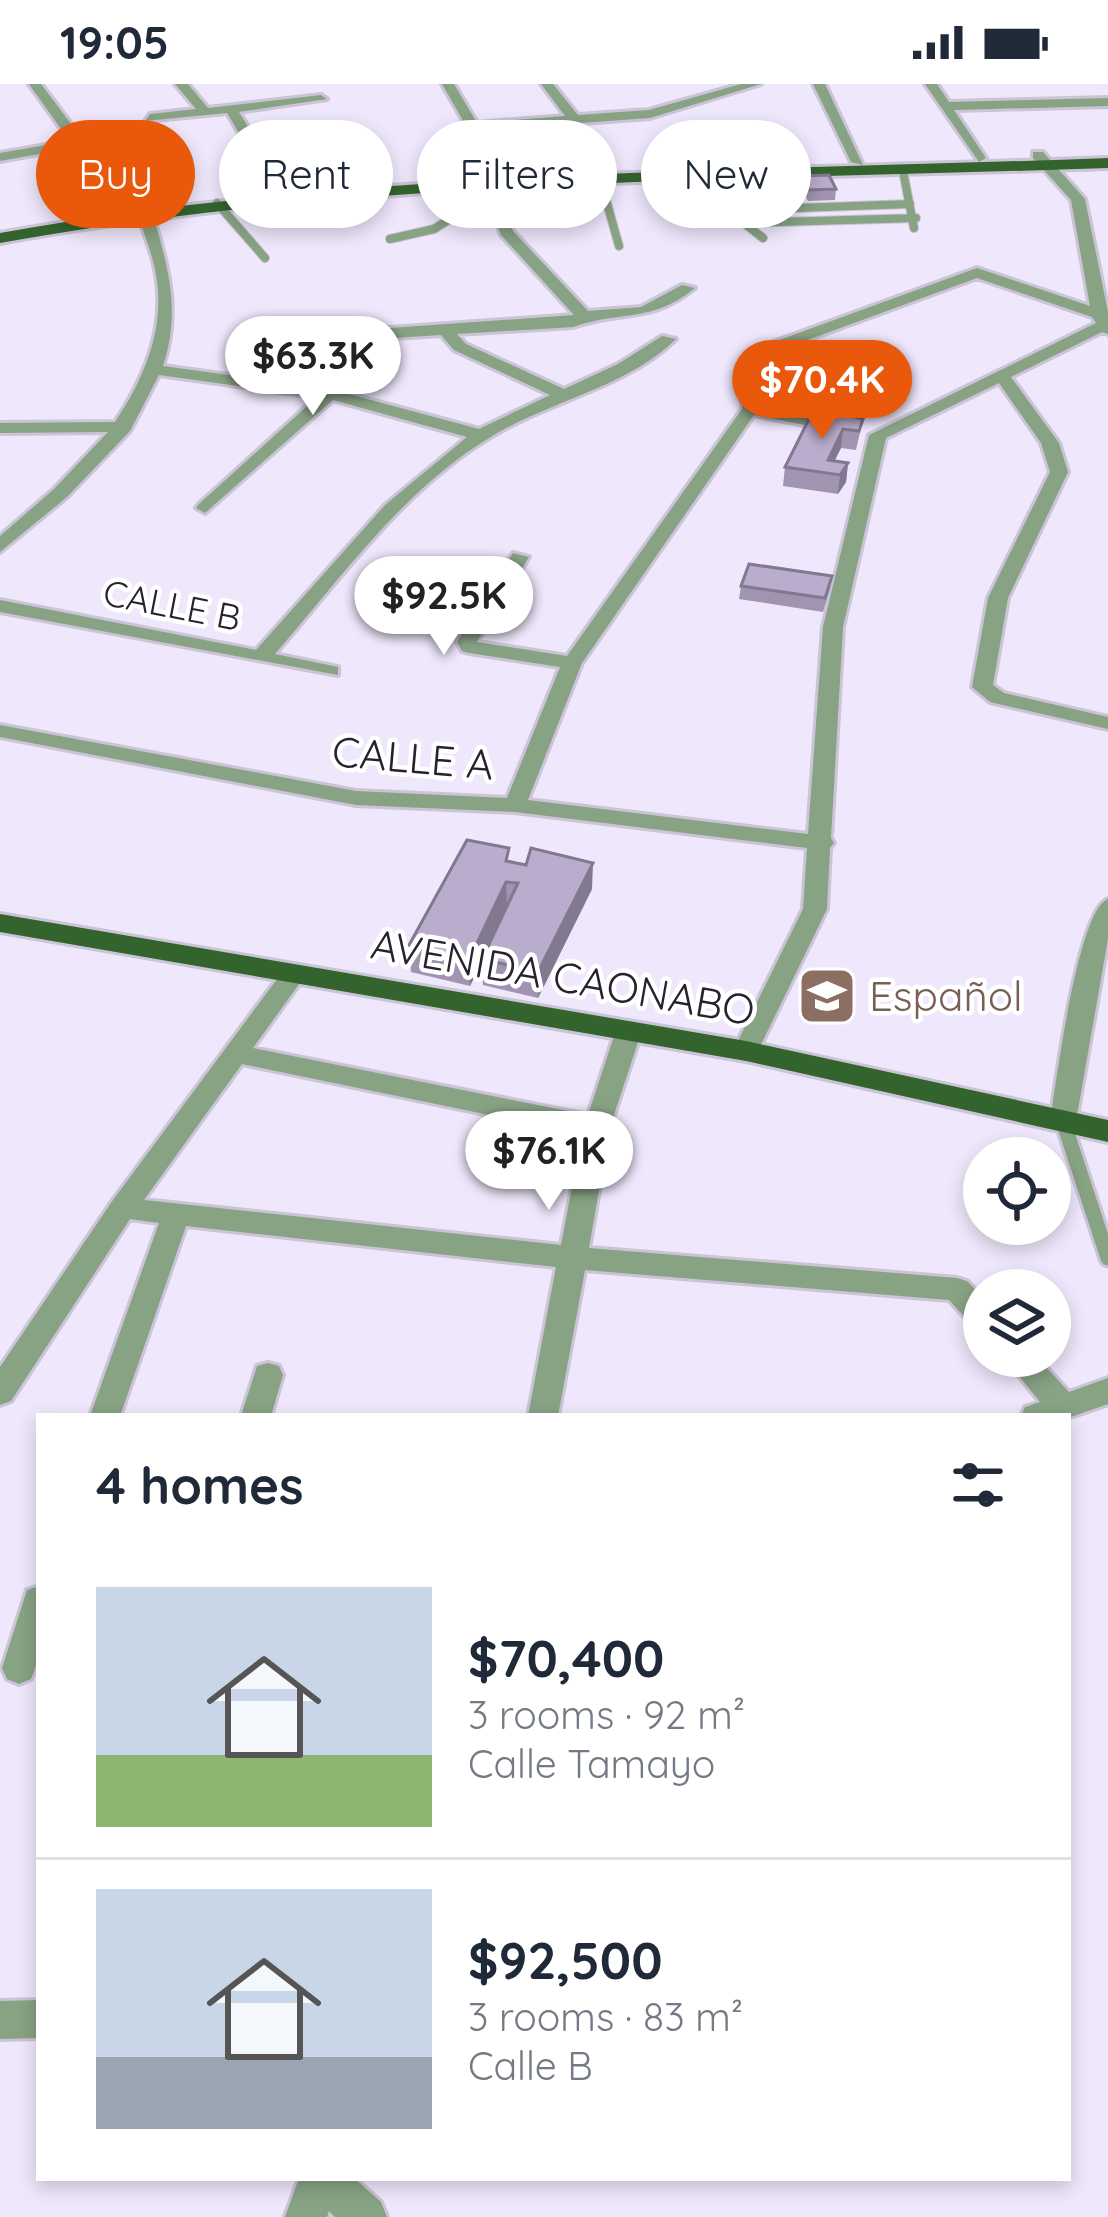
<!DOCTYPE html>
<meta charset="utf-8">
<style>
:root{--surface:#fff;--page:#f6f6f7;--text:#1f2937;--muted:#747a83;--line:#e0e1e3;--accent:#ea580c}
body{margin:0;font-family:Quicksand,sans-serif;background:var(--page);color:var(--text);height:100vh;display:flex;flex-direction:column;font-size:45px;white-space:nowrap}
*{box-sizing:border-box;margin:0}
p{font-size:39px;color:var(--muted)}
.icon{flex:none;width:66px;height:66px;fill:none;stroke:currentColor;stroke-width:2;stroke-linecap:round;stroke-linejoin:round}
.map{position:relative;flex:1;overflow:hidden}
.sheet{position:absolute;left:36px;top:1329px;width:1035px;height:768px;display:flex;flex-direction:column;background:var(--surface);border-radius:0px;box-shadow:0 6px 18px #0003}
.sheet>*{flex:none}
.hud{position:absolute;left:36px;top:36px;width:1038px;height:108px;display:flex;gap:24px}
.fabs{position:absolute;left:963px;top:1053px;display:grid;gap:24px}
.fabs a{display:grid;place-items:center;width:108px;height:108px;border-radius:50%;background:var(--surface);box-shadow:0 6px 18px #0003;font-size:60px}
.price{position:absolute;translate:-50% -102px;padding:0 27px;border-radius:42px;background:#fff;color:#222;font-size:39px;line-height:78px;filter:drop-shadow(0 3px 6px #0008)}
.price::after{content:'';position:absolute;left:50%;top:72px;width:36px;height:27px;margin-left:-18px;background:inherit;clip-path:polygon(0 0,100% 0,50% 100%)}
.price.selected{background:var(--accent);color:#fff}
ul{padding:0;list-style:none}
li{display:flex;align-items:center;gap:36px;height:300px;padding:0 60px}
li+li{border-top:3px solid var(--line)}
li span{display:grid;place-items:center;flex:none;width:336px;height:240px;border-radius:0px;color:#555}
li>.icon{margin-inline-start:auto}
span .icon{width:144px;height:144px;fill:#fffc;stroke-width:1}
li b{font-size:51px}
h2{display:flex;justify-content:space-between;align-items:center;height:144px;padding:0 60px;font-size:51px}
.tag{padding:0 42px;border-radius:54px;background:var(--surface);box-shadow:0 6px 18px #0003;font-size:42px;line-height:108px}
.tag.selected{background:var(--accent);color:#fff}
.status{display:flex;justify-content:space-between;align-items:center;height:84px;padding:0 60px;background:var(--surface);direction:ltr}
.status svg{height:33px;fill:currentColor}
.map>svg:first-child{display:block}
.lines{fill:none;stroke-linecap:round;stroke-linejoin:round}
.service-far1-casing{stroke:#cbc4d7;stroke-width:10}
.service-casing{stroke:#cbc4d7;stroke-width:21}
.minor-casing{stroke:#cbc4d7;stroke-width:6}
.primary-casing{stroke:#cbc4d7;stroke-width:6}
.service-far1{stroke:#88a284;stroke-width:8}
.service{stroke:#88a284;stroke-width:15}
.minor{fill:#88a284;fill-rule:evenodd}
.primary{fill:#34642e;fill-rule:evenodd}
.wall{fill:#a094b0}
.shaded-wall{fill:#827890}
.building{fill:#baaccd;stroke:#827890;stroke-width:3}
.labels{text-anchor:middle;stroke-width:9;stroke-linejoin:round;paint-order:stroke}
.far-street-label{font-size:36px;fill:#27222e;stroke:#fff}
.street-label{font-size:42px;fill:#27222e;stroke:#fff}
.education-label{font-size:42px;fill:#785e54;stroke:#fff;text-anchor:start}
</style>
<div class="status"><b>19:05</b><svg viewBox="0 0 49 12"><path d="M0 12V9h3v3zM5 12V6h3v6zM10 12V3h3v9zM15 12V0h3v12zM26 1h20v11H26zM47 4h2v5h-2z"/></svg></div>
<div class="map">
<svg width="1108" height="2133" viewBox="0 0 1108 2133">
<rect width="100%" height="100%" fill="#efe7fc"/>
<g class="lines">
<defs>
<path id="service-far1" d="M 758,60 L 778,61 L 789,81
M 700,84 L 698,63 L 724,61
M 903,87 L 914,144
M 731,94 L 744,139 L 763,154
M 601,98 L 619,162
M 217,119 L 265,174
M 741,126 L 910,120
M 744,139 L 916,134
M 390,155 L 434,145 L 453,133 L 434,105"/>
<path id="service" d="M 1063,1037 L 1108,1174"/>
<path id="minor" d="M 29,0 L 41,0 L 81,53 L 61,66 L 0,77 L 0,69 L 52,60 L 66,52 Z
M 175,0 L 188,0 L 208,24 L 321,11 L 327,15 L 239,28 L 284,101 L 277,105 L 270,101 L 227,29 L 145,37 L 150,30 L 196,25 Z
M 442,0 L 454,0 L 477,39 L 565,32 L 541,0 L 553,0 L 578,31 L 649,26 L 741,0 L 761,0 L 650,34 L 482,46 L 516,104 L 509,108 L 462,43 L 465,40 Z
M 813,0 L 825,0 L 863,81 L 851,78 Z
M 925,0 L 937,0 L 949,18 L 1108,14 L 1108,22 L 954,26 L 986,74 L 979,78 Z
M 1033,68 L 1043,68 L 1085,115 L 1108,228 L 1108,250 L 1102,248 L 1011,293 L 1059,359 L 1068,388 L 1008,514 L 993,601 L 1004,609 L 1108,633 L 1108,645 L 990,618 L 972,603 L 988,514 L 1050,388 L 1041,359 L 999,299 L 886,354 L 843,543 L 831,754 L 834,759 L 830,764 L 827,825 L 755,973 L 746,976 L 733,967 L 803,825 L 807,764 L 515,728 L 356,721 L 0,653 L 0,641 L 356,707 L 507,714 L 560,583 L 469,569 L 462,567 L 457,558 L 513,469 L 529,473 L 477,558 L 567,572 L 742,325 L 744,286 L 760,263 L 977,184 L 1090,222 L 1071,116 L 1033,74 ZM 977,194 L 1092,233 L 1096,239 L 869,351 L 823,543 L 808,750 L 528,716 L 582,579 L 754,331 L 845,349 L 854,344 L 759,322 L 760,286 L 772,269 Z
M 490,100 L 497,104 L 513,147 L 588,227 L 641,223 L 682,201 L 695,204 C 651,240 619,226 573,243 L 457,250 L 466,260 L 564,305 L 618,280 L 662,252 L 676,255 C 626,304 548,317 489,354 C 402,407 341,494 275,570 L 338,583 L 338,591 L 0,528 L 0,516 L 256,566 L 385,421 L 467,353 L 333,316 L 205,429 L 196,424 L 199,420 L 317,313 L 159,291 L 130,347 L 67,413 L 0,468 L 0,452 L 54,405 L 108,348 L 0,349 L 0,339 L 115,338 C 147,290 169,236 153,177 C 148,156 136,133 137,113 L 149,116 C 165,175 183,221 163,282 L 236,292 L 376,245 L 574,231 L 501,151 L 483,104 ZM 441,251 L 454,266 L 550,311 L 479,345 L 330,305 L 257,295 L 378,255 Z
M 1108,815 L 1108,855 L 1076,1037 L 1063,1047 L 1050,1037 C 1056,1000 1078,825 1108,815 Z
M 295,881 L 307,889 L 253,964 L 588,1031 L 616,946 L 629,937 L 638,940 L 642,946 L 610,1043 L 589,1164 L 957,1194 L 967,1197 L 984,1215 L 984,1247 L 974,1243 L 949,1216 L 585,1186 L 558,1332 L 528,1332 L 556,1183 L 186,1142 L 120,1332 L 90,1332 L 159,1139 L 130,1135 L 11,1317 L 0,1321 L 0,1283 L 113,1116 L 286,883 ZM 242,980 L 582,1050 L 561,1161 L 144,1116 Z
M 1003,1272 L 1036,1272 L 1069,1308 L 1108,1294 L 1108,1320 L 1068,1334 L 1021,1332 L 1025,1323 L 1040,1318 Z
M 268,1279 L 279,1282 L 283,1291 L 271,1332 L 241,1332 L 257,1282 Z
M 39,1502 L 39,1574 L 31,1595 L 19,1600 L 7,1595 L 2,1584 L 27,1506 Z
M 39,1916 L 39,1954 L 0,1955 L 0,1917 Z
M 299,2094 L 354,2094 L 381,2118 L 387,2133 L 335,2133 L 329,2127 L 327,2133 L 285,2133 Z"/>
<path id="primary" d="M 1108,74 L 1108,84 C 738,97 365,93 0,159 L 0,149 C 365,84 738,88 1108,74 Z
M 0,830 L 746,957 L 1108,1036 L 1108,1058 L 746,977 L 0,848 Z"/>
</defs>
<use href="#service-far1" class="service-far1-casing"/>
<use href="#service" class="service-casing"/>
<use href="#minor" class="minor-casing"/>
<use href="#primary" class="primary-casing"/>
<use href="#service-far1" class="service-far1"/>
<use href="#service" class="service"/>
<use href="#minor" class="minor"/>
<use href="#primary" class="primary"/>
</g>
<path class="wall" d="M 707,58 L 773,65 L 773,71 L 710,73 Z
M 802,92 L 836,105 L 835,116 L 808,117 L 801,103 Z
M 815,323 L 863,335 L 856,366 L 841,364 L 834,377 L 848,379 L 846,398 L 838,410 L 783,402 L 785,383 Z
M 832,492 L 830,505 L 823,528 L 739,515 L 741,502 Z
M 510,778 L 592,805 L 538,914 L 483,901 L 482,876 L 470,902 L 411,888 L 409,861 Z"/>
<path class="shaded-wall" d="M 843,345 L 841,364 L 828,390 L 828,376 Z
M 848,379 L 846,398 L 838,410 L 840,391 Z
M 593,779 L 592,805 L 538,914 L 538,888 Z
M 506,798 L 507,824 L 470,902 L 469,876 Z"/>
<path class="building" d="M 770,56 L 773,65 L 710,67 L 707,58 Z
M 829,91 L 836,105 L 809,106 L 802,92 Z
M 815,323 L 863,335 L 859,347 L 843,345 L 828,376 L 848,379 L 840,391 L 785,383 Z
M 749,480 L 832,492 L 825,514 L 741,502 Z
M 467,756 L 509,764 L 506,777 L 526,781 L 531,764 L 593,779 L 538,888 L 482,875 L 518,799 L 506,798 L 469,876 L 409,861 Z"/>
<defs>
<symbol id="school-square" viewBox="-11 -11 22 22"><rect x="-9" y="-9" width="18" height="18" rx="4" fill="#8d6e63" stroke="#fff"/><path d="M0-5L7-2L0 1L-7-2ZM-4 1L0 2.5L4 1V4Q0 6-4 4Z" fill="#fff"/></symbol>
</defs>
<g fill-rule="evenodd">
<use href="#school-square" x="794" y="879" width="66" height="66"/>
</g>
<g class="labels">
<g class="far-street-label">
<text transform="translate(172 521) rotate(11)" y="13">CALLE B</text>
</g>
<g class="street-label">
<text transform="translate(413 674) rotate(5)" y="15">CALLE A</text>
<text transform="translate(563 893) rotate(10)" y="15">AVENIDA CAONABO</text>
</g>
<g class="education-label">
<text x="869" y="927">Español</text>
</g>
</g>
</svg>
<div class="fabs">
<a><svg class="icon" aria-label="locate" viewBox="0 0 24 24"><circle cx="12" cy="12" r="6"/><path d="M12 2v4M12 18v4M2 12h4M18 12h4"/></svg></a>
<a><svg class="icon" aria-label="layers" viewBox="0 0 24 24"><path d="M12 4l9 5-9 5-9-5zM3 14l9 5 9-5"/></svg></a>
</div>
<b class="price" style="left:313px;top:334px">$63.3K</b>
<b class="price selected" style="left:822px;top:358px">$70.4K</b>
<b class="price" style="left:444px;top:574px">$92.5K</b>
<b class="price" style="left:549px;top:1129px">$76.1K</b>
<div class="hud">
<a class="tag selected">Buy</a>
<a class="tag">Rent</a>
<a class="tag">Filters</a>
<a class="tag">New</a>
</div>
<section class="sheet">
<h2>4 homes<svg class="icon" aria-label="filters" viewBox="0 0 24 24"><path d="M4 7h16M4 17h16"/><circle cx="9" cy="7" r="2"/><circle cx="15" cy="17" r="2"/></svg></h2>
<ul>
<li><span style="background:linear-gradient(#c9d6e8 70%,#8fb573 0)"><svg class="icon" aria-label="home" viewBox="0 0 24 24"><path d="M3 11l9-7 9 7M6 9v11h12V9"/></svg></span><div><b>$70,400</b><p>3 rooms · 92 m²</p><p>Calle Tamayo</p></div></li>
<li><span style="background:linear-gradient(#c9d6e8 70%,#9aa5b1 0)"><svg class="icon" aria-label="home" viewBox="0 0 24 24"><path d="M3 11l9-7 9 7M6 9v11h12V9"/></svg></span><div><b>$92,500</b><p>3 rooms · 83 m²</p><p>Calle B</p></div></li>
</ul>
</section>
</div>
